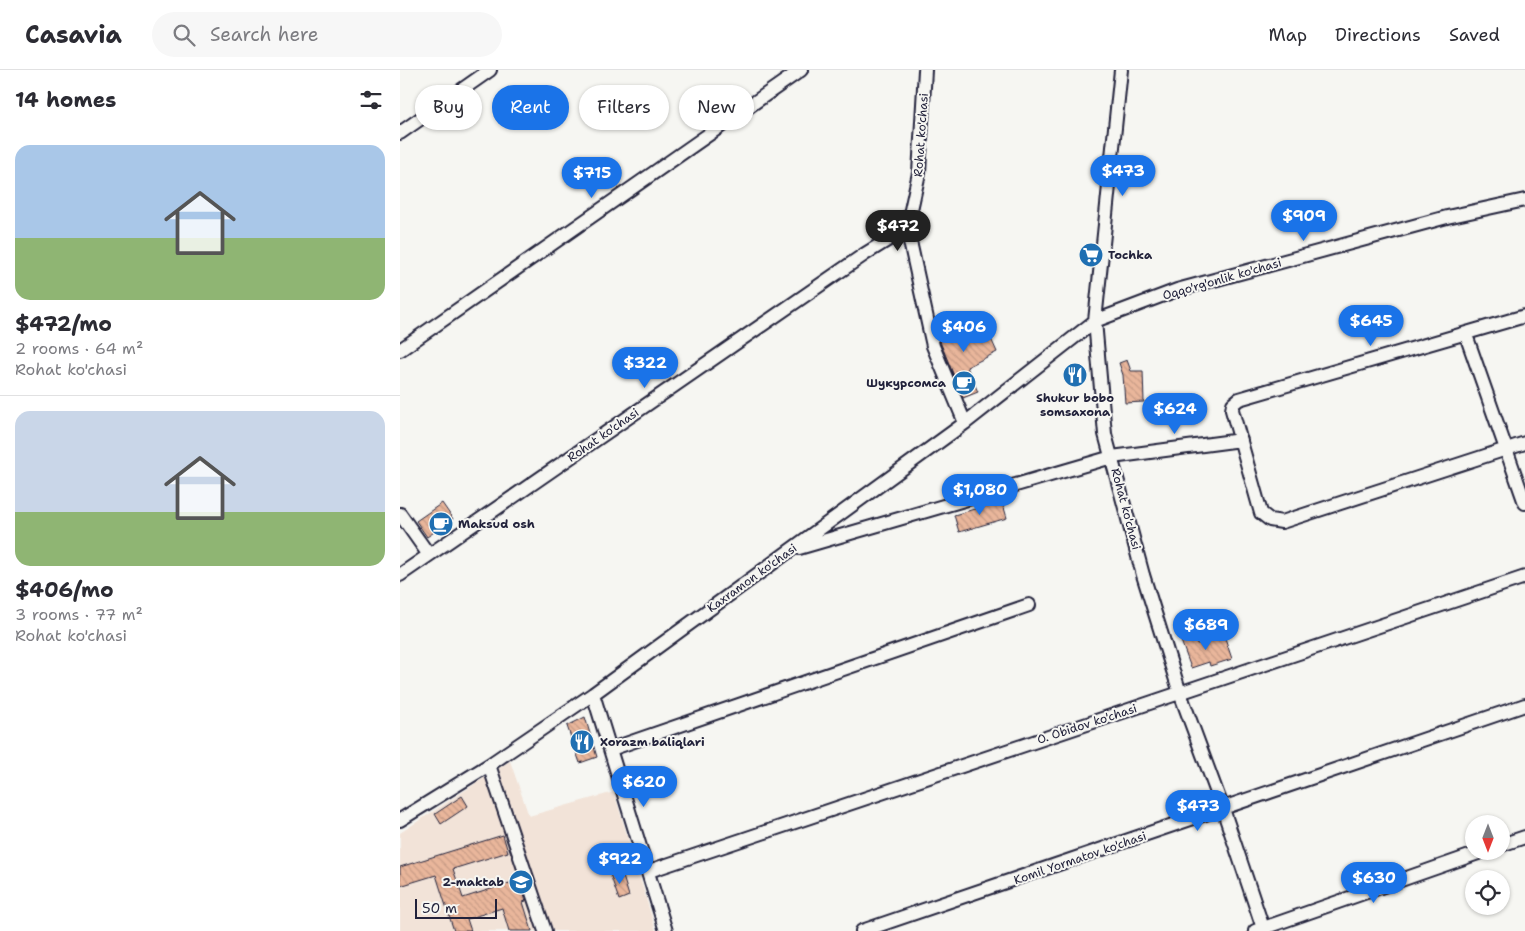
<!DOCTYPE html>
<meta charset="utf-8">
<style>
:root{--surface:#fff;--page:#f7f7f7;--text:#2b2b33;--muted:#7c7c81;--line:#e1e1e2;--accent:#1a73e8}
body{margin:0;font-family:"Shantell Sans",sans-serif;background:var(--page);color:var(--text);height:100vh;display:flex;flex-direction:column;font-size:19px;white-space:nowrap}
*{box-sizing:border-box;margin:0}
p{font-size:16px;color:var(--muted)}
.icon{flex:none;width:28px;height:28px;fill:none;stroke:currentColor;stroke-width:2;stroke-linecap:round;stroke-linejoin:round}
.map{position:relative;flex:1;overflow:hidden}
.sheet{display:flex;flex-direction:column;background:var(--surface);width:400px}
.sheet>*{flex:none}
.top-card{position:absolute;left:15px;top:15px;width:475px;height:45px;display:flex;gap:10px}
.needle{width:32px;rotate:180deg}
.buttons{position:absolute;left:1065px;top:745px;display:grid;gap:10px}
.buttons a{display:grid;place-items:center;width:45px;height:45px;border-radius:50%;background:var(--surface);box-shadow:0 1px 4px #0004;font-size:25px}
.scale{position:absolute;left:15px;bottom:12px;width:82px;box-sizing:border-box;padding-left:5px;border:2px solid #22223b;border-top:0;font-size:14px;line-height:18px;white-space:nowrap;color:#22223b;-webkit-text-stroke:4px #f6f6f2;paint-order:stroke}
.price{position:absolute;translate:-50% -42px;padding:0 11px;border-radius:18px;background:var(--accent);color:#fff;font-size:16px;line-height:32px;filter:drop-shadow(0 1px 2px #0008)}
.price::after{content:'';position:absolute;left:50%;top:30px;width:15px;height:11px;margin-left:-8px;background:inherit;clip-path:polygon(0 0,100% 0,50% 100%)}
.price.current{background:#222;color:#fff}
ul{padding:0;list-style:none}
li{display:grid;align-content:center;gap:10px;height:265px;padding:0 15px}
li+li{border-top:1px solid var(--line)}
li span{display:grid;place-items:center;height:155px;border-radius:15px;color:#555}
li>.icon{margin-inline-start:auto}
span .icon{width:90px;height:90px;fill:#fffc;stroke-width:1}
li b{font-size:21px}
h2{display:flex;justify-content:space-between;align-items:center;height:60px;padding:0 15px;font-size:21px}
.tag{padding:0 18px;border-radius:22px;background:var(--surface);box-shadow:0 1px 4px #0004;font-size:18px;line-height:45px}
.tag.current{background:var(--accent);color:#fff}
header{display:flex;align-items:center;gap:30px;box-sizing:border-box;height:70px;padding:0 25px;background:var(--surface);border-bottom:1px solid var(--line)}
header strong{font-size:24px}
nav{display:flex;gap:28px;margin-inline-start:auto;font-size:18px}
.search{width:350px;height:45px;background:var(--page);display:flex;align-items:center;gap:12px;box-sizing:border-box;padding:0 18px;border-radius:28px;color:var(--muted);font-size:19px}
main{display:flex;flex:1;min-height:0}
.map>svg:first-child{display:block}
.built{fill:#f2e3d8}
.building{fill:url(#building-back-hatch);stroke:#22223b}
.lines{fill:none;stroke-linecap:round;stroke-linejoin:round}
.minor-casing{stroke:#22223b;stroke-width:16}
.minor{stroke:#f6f6f2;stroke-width:12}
.labels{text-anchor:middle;stroke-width:4;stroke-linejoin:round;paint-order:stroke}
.street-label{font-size:12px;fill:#22223b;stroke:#f6f6f2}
.poi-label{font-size:12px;font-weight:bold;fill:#22223b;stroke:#f6f6f2;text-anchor:start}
</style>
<header>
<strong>Casavia</strong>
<div class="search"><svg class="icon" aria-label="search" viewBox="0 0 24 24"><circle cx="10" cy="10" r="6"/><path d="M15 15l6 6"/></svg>Search here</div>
<nav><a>Map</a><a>Directions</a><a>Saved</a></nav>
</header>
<main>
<section class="sheet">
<h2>14 homes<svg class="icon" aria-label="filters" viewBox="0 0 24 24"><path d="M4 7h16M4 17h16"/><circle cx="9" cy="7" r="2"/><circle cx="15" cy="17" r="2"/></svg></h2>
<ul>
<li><span style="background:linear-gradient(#a9c7e8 60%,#8fb573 0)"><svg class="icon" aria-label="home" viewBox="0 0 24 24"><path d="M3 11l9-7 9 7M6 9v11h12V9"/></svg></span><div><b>$472/mo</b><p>2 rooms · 64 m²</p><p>Rohat ko'chasi</p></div></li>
<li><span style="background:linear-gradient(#c9d6e8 65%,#8fb573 0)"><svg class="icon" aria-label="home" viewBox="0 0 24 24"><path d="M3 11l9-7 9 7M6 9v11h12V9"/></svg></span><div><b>$406/mo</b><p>3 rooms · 77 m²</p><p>Rohat ko'chasi</p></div></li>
</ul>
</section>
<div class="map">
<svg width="1125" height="861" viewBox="0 0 1125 861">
<defs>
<pattern id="building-back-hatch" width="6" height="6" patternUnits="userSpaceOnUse" patternTransform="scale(1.25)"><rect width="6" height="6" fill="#e9b69b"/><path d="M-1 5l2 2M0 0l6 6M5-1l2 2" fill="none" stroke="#c89c86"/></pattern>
</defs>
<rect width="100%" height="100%" fill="#f6f6f2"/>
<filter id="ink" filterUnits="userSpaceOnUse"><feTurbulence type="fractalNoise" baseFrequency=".02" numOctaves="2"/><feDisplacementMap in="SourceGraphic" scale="10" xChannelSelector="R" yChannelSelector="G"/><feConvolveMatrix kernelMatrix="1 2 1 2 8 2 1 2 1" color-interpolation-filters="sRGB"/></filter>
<g filter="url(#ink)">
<path class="built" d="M 110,691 L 129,746 L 214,722 L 256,861 L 0,861 L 0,763 Z"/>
<path class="building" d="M 559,249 L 566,269 L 587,260 L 597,282 L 567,297 L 578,322 L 563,328 L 541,274 L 537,259 Z
M 727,290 L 731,301 L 743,301 L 744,332 L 725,333 L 723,305 L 719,293 Z
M 602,431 L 607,448 L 559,462 L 554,445 Z
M 42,433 L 53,449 L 27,467 L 16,451 Z
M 794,564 L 797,574 L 824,565 L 832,589 L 810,596 L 809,592 L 791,598 L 780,568 Z
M 185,647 L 197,687 L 180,693 L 167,656 Z
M 62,726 L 68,736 L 41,754 L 35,744 Z
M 103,765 L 108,782 L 53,799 L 63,828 L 119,810 L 126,831 L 123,832 L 132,861 L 109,861 L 102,838 L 67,849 L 71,861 L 54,861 L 36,805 L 0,816 L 0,797 Z
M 221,800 L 229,826 L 219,830 L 210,804 Z"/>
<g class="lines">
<defs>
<path id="minor" d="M 525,0 L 519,103 L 507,158 L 533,276 L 565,353
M 721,0 L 695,251 L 705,364 L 743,505 L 780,623 L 823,739 L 864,861
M 0,63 L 90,0
M 1125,246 L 839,329 L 833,334 L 832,340 L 861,443 L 870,450 L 882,452 L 1125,373
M 1066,265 L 1125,433
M 0,280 L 401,0
M 0,444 L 29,485
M 399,478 L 712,387 L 841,370
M 0,505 L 465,184 L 507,158
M 193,624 L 266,861
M 211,679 L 629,535
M 89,695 L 145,861
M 0,750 L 89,695 L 193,624 L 565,353 L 695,251 L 777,220 L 1047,147 L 1125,130
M 1101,775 L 1125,767
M 249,801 L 1125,507
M 462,861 L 1125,635
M 855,861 L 1084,781"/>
</defs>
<use href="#minor" class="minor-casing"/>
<use href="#minor" class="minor"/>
</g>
</g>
<defs>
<symbol id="supermarket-disc" viewBox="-11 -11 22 22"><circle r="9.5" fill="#1f6fb2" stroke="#f6f6f2"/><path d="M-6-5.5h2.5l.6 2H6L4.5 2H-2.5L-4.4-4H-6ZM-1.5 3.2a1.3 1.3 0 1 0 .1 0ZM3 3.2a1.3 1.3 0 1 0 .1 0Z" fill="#fff"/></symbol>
<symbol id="restaurant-disc" viewBox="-11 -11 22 22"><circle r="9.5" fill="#1f6fb2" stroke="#f6f6f2"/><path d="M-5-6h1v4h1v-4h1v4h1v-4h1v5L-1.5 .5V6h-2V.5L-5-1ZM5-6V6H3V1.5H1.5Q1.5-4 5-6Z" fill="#fff"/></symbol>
<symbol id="cafe-disc" viewBox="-11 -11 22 22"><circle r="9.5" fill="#1f6fb2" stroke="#f6f6f2"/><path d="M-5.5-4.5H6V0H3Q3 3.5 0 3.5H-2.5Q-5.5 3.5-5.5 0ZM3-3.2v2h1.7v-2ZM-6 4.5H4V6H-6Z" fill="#fff"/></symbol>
<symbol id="school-disc" viewBox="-11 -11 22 22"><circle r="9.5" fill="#1f6fb2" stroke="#f6f6f2"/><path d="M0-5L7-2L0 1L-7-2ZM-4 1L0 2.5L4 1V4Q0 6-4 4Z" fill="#fff"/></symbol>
</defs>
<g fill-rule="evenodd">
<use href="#supermarket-disc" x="677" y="171" width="28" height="28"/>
<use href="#restaurant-disc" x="661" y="291" width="28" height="28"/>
<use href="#cafe-disc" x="550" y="299" width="28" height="28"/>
<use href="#cafe-disc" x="27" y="440" width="28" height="28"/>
<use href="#restaurant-disc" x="168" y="658" width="28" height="28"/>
<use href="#school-disc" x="107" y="798" width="28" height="28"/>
</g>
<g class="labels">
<g class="street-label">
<text transform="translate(521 65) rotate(-86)" y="4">Rohat ko'chasi</text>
<text transform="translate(822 209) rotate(-16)" y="4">Oqqo'rg'onlik ko'chasi</text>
<text transform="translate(203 365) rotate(-35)" y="4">Rohat ko'chasi</text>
<text transform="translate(726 439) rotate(75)" y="4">Rohat ko'chasi</text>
<text transform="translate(352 508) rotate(-36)" y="4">Kaxramon ko'chasi</text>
<text transform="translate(687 654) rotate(-18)" y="4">O. Obidov ko'chasi</text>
<text transform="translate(680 788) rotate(-19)" y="4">Komil Yormatov ko'chasi</text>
</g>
<g class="poi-label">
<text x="708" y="189">Tochka</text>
<text x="546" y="317" text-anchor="end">Шукурсомса</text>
<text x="675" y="332" text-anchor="middle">Shukur bobo<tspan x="675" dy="14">somsaxona</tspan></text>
<text x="58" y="458">Maksud osh</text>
<text x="200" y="676">Xorazm baliqlari</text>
<text x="104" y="816" text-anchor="end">2-maktab</text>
</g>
</g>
</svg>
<div class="buttons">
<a><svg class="needle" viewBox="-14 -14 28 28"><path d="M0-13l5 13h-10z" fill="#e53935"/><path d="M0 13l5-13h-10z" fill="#7c7c81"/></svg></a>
<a><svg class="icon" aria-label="locate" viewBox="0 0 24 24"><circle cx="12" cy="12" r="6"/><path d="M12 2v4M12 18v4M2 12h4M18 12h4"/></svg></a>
</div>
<div class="scale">50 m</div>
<b class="price" style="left:723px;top:127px">$473</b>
<b class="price" style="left:192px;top:129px">$715</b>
<b class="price" style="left:904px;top:172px">$909</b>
<b class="price current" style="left:498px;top:182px">$472</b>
<b class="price" style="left:971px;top:277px">$645</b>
<b class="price" style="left:564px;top:283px">$406</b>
<b class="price" style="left:245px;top:319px">$322</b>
<b class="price" style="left:775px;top:365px">$624</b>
<b class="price" style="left:580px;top:446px">$1,080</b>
<b class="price" style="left:806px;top:581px">$689</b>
<b class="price" style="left:244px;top:738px">$620</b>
<b class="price" style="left:798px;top:762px">$473</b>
<b class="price" style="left:220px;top:815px">$922</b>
<b class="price" style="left:974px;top:834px">$630</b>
<div class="top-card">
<a class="tag">Buy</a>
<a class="tag current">Rent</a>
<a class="tag">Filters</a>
<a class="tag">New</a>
</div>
</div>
</main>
